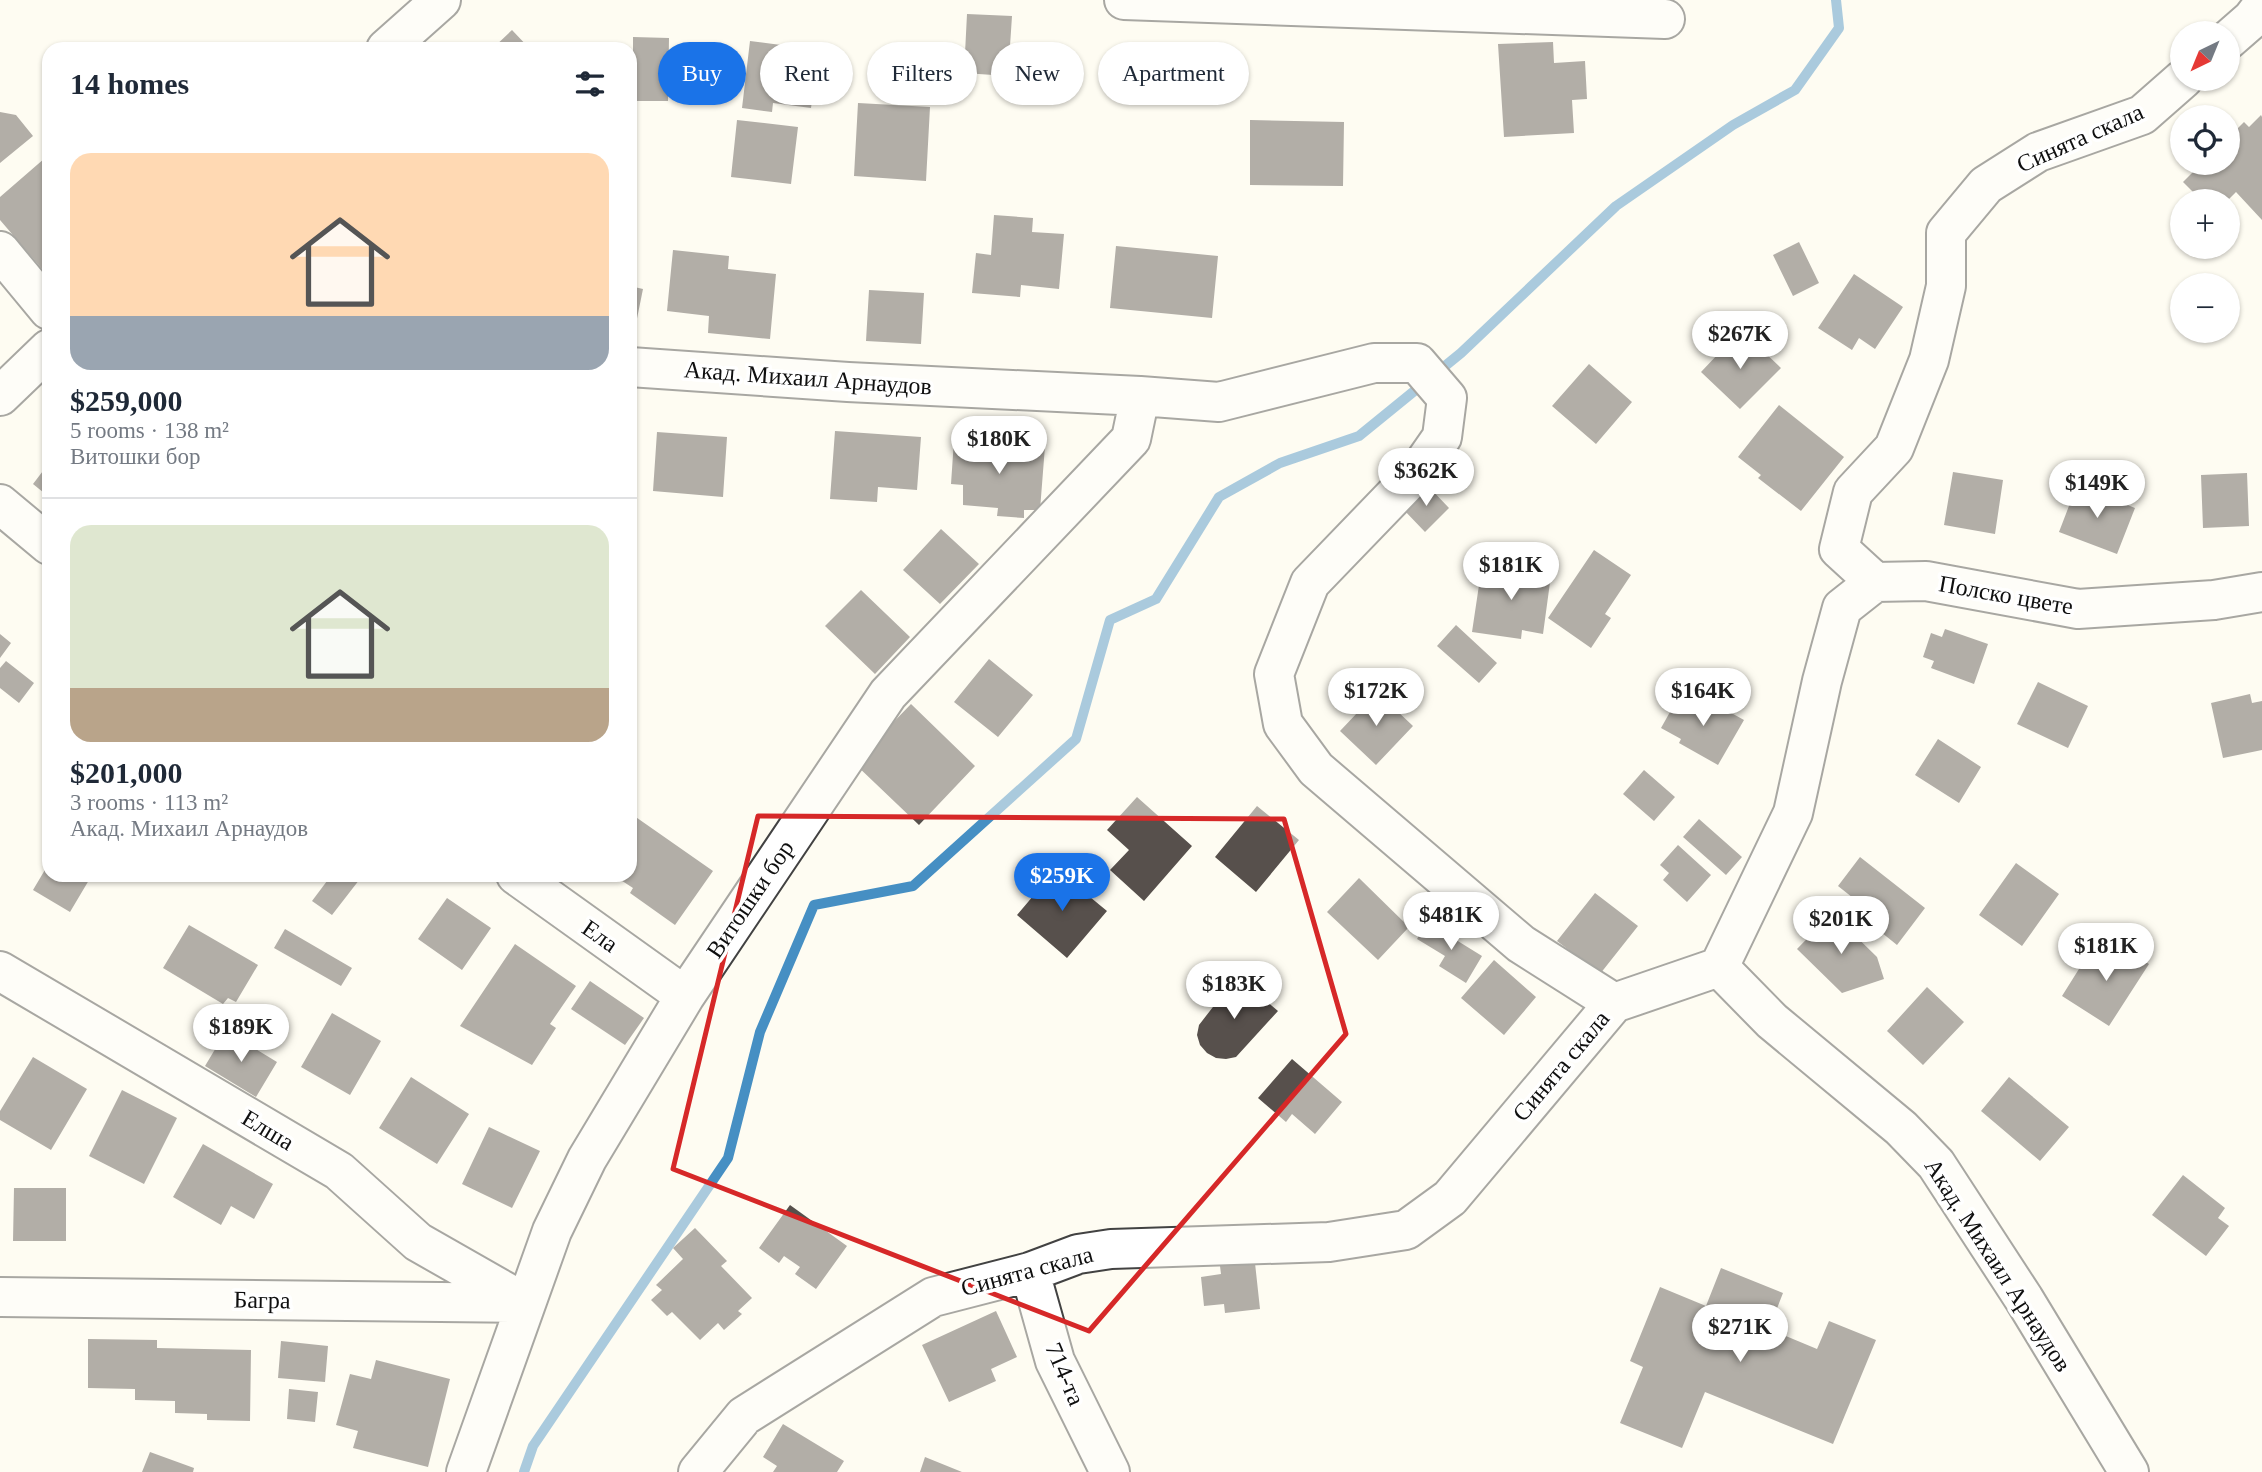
<!DOCTYPE html>
<meta charset="utf-8">
<style>
:root{--surface:#fff;--page:#f2f2f3;--text:#1f2937;--muted:#747a83;--line:#e0e1e3;--accent:#1a73e8}
body{margin:0;font-family:Georgia,serif;background:var(--page);color:var(--text);height:100vh;display:flex;flex-direction:column;font-size:26px;white-space:nowrap}
*{box-sizing:border-box;margin:0}
p{font-size:23px;color:var(--muted)}
.icon{flex:none;width:38px;height:38px;fill:none;stroke:currentColor;stroke-width:2;stroke-linecap:round;stroke-linejoin:round}
.map{position:relative;flex:1;overflow:hidden}
.side{position:absolute;left:42px;top:42px;width:595px;height:840px;display:flex;flex-direction:column;background:var(--surface);border-radius:21px;box-shadow:0 2px 5px #0004}
.side>*{flex:none}
.hud{position:absolute;left:658px;top:42px;width:665px;height:63px;display:flex;gap:14px}
.needle{width:46px;rotate:223deg}
.fabs{position:absolute;left:2170px;top:21px;display:grid;gap:14px}
.fabs a{display:grid;place-items:center;width:70px;height:70px;border-radius:50%;background:var(--surface);box-shadow:0 2px 5px #0004;font-size:35px}
.price{position:absolute;translate:-50% -60px;padding:0 16px;border-radius:24px;background:#fff;color:#222;font-size:23px;line-height:46px;filter:drop-shadow(0 2px 4px #0008)}
.price::after{content:'';position:absolute;left:50%;top:42px;width:21px;height:16px;margin-left:-10px;background:inherit;clip-path:polygon(0 0,100% 0,50% 100%)}
.price.selected{background:var(--accent);color:#fff}
ul{padding:0;list-style:none}
li{display:grid;align-content:center;gap:14px;height:371px;padding:0 28px}
li+li{border-top:2px solid var(--line)}
li span{display:grid;place-items:center;height:217px;border-radius:21px;color:#555}
li>.icon{margin-inline-start:auto}
span .icon{width:126px;height:126px;fill:#fffc;stroke-width:1}
li b{font-size:30px}
h2{display:flex;justify-content:space-between;align-items:center;height:84px;padding:0 28px;font-size:30px}
.tag{padding:0 24px;border-radius:32px;background:var(--surface);box-shadow:0 2px 5px #0004;font-size:24px;line-height:63px}
.tag.selected{background:var(--accent);color:#fff}
.map>svg:first-child{display:block}
.lines{fill:none;stroke-linecap:round;stroke-linejoin:round}
.stream{stroke:#468fc3;stroke-width:10}
.building{fill:#57504c}
.minor-casing{stroke:#424242;stroke-width:42}
.minor{stroke:#fff;stroke-width:38}
.marked{fill:none;stroke:#d62828;stroke-width:5;stroke-linejoin:round}
.labels{text-anchor:middle;stroke-width:7;stroke-linejoin:round;paint-order:stroke}
.street-label{font-size:24px;fill:#0f0f0f;stroke:#fff}
</style>
<div class="map">
<svg width="2262" height="1472" viewBox="0 0 2262 1472">
<rect width="100%" height="100%" fill="#fefcf2"/>
<g class="lines">
<path class="stream" d="M 524,1472 L 533,1446 L 728,1158 L 760,1032 L 814,905 L 913,886 L 1076,739 L 1110,620 L 1156,599 L 1219,497 L 1280,463 L 1359,436 L 1461,353 L 1616,206 L 1733,125 L 1795,90 L 1839,28 L 1836,0"/>
</g>
<path class="building" d="M 967,14 L 1012,16 L 1008,76 L 964,73 Z
M 512,30 L 530,49 L 492,49 Z
M 633,37 L 669,38 L 668,101 L 630,101 L 630,58 L 633,58 Z
M 750,41 L 819,50 L 811,108 L 773,103 L 772,112 L 742,108 Z
M 1553,42 L 1554,63 L 1585,61 L 1587,99 L 1572,100 L 1574,133 L 1504,137 L 1498,44 Z
M 858,103 L 930,107 L 926,181 L 854,176 Z
M 0,112 L 16,115 L 33,136 L 0,163 Z
M 2261,115 L 2262,117 L 2262,220 L 2236,192 L 2227,201 L 2202,201 L 2183,182 L 2202,163 L 2228,163 L 2228,138 L 2244,122 L 2249,127 Z
M 737,120 L 798,127 L 791,184 L 731,177 Z
M 1250,120 L 1344,122 L 1343,186 L 1250,185 Z
M 45,158 L 49,163 L 49,277 L 0,220 L 0,197 Z
M 994,215 L 1033,218 L 1032,232 L 1064,234 L 1059,289 L 1021,285 L 1020,297 L 972,293 L 976,253 L 991,255 Z
M 1799,242 L 1819,283 L 1793,296 L 1773,255 Z
M 1116,246 L 1218,256 L 1212,318 L 1110,308 Z
M 673,250 L 729,256 L 728,269 L 776,274 L 770,339 L 708,333 L 709,316 L 667,311 Z
M 1854,274 L 1903,307 L 1875,349 L 1859,338 L 1852,350 L 1818,328 Z
M 630,286 L 643,289 L 631,348 L 630,348 Z
M 869,290 L 924,293 L 921,344 L 866,341 Z
M 1737,334 L 1756,352 L 1760,348 L 1781,368 L 1740,409 L 1701,372 Z
M 1589,364 L 1632,402 L 1596,444 L 1552,406 Z
M 1779,405 L 1844,457 L 1801,511 L 1758,478 L 1761,475 L 1738,457 Z
M 835,431 L 921,437 L 917,490 L 878,487 L 877,502 L 830,499 Z
M 657,432 L 727,437 L 723,497 L 653,491 Z
M 954,440 L 1045,446 L 1040,510 L 1024,510 L 1024,518 L 997,516 L 998,508 L 963,505 L 963,485 L 951,484 Z
M 49,463 L 49,497 L 33,484 Z
M 1953,472 L 2003,480 L 1995,534 L 1944,525 Z
M 2247,473 L 2249,526 L 2203,528 L 2201,475 Z
M 1427,485 L 1449,508 L 1425,532 L 1403,509 Z
M 2077,485 L 2135,508 L 2117,554 L 2059,532 Z
M 941,529 L 979,564 L 940,604 L 903,570 Z
M 1594,550 L 1631,575 L 1605,614 L 1611,618 L 1591,648 L 1548,618 Z
M 1482,565 L 1551,575 L 1543,634 L 1522,630 L 1521,639 L 1472,632 Z
M 861,590 L 910,637 L 875,674 L 825,626 Z
M 1456,625 L 1497,663 L 1479,683 L 1437,646 Z
M 1945,629 L 1988,644 L 1974,684 L 1931,668 L 1934,661 L 1923,657 L 1931,633 L 1942,637 Z
M 0,634 L 11,643 L 0,658 Z
M 989,659 L 1033,695 L 998,737 L 954,702 Z
M 6,661 L 34,683 L 19,703 L 0,688 L 0,668 Z
M 2038,682 L 2088,706 L 2068,748 L 2017,724 Z
M 1377,692 L 1413,726 L 1376,765 L 1340,731 Z
M 2250,694 L 2252,703 L 2262,701 L 2262,750 L 2223,758 L 2211,703 Z
M 1679,696 L 1701,709 L 1706,699 L 1744,720 L 1718,765 L 1679,743 L 1681,739 L 1661,728 Z
M 911,704 L 975,766 L 919,825 L 854,763 Z
M 1938,739 L 1981,767 L 1959,803 L 1915,775 Z
M 1644,770 L 1675,797 L 1654,821 L 1623,794 Z
M 1137,797 L 1192,846 L 1144,901 L 1110,870 L 1129,850 L 1107,830 Z
M 1257,806 L 1299,840 L 1256,892 L 1215,857 Z
M 630,813 L 713,871 L 675,925 L 630,893 L 633,888 L 613,875 L 630,875 Z
M 1699,819 L 1742,857 L 1726,875 L 1683,837 Z
M 1678,845 L 1711,875 L 1687,902 L 1663,880 L 1669,873 L 1660,865 Z
M 1860,857 L 1925,908 L 1897,945 L 1866,920 L 1872,913 L 1838,886 Z
M 49,863 L 49,875 L 92,875 L 70,912 L 33,890 Z
M 2016,863 L 2059,894 L 2022,946 L 1979,915 Z
M 1056,869 L 1107,911 L 1067,958 L 1017,915 Z
M 320,875 L 363,875 L 332,915 L 312,901 L 327,881 Z
M 1359,878 L 1409,927 L 1378,960 L 1327,912 Z
M 1595,893 L 1638,926 L 1600,974 L 1557,941 Z
M 447,898 L 491,928 L 462,970 L 418,939 Z
M 1832,913 L 1877,957 L 1884,979 L 1842,993 L 1797,949 Z
M 1427,922 L 1482,956 L 1466,983 L 1439,966 L 1445,956 L 1417,939 Z
M 189,925 L 258,965 L 236,1002 L 228,998 L 223,1004 L 163,968 Z
M 285,929 L 352,968 L 341,986 L 274,948 Z
M 2114,941 L 2149,964 L 2109,1026 L 2062,996 L 2089,953 L 2101,961 Z
M 515,944 L 576,986 L 550,1024 L 556,1028 L 532,1065 L 460,1026 Z
M 1494,960 L 1536,997 L 1504,1035 L 1461,998 Z
M 1237,976 L 1278,1011 L 1236,1057 L 1226,1059 L 1216,1058 L 1207,1053 L 1200,1045 L 1197,1035 L 1199,1025 Z
M 590,981 L 644,1018 L 625,1045 L 571,1009 Z
M 1927,987 L 1964,1022 L 1923,1065 L 1887,1031 Z
M 332,1013 L 381,1041 L 350,1095 L 301,1067 Z
M 226,1031 L 277,1062 L 256,1097 L 205,1066 Z
M 33,1057 L 87,1089 L 51,1150 L 0,1120 L 0,1111 Z
M 1292,1059 L 1342,1102 L 1315,1134 L 1292,1114 L 1286,1122 L 1258,1098 Z
M 411,1077 L 469,1114 L 437,1164 L 379,1128 Z
M 2009,1077 L 2069,1127 L 2040,1161 L 1981,1111 Z
M 122,1090 L 177,1118 L 144,1184 L 89,1156 Z
M 489,1127 L 540,1151 L 512,1208 L 462,1184 Z
M 203,1144 L 273,1184 L 254,1219 L 231,1206 L 221,1225 L 173,1197 Z
M 2183,1175 L 2225,1208 L 2218,1218 L 2229,1226 L 2206,1256 L 2152,1215 Z
M 14,1188 L 66,1188 L 66,1241 L 13,1241 Z
M 790,1205 L 847,1246 L 816,1289 L 795,1274 L 800,1267 L 784,1256 L 779,1263 L 759,1248 Z
M 695,1228 L 727,1261 L 721,1266 L 752,1298 L 738,1311 L 742,1314 L 724,1330 L 718,1323 L 700,1340 L 672,1312 L 667,1316 L 651,1300 L 662,1290 L 656,1285 L 683,1259 L 673,1248 Z
M 1255,1263 L 1260,1309 L 1225,1313 L 1224,1304 L 1204,1306 L 1201,1277 L 1221,1274 L 1220,1266 Z
M 1721,1268 L 1783,1293 L 1769,1329 L 1817,1349 L 1829,1321 L 1876,1340 L 1833,1444 L 1705,1392 L 1682,1448 L 1620,1423 L 1643,1367 L 1630,1361 L 1660,1287 L 1706,1306 Z
M 996,1311 L 1017,1357 L 991,1369 L 996,1381 L 949,1402 L 922,1345 Z
M 88,1339 L 157,1340 L 157,1348 L 251,1350 L 250,1421 L 207,1420 L 207,1414 L 175,1413 L 175,1401 L 135,1400 L 135,1389 L 88,1388 Z
M 281,1341 L 328,1346 L 325,1382 L 278,1378 Z
M 376,1360 L 450,1379 L 428,1467 L 353,1448 L 358,1431 L 336,1425 L 350,1374 L 371,1379 Z
M 289,1389 L 318,1392 L 315,1422 L 287,1419 Z
M 783,1424 L 844,1461 L 837,1472 L 773,1472 L 777,1466 L 763,1457 Z
M 150,1452 L 194,1468 L 193,1472 L 142,1472 Z
M 925,1457 L 962,1472 L 920,1472 Z"/>
<g class="lines">
<defs>
<path id="minor" d="M 1124,0 L 1665,19
M 2228,40 L 2252,19 L 2262,6
M 386,49 L 441,0
M 0,251 L 49,310
M 630,367 L 848,382 L 1140,396 L 1219,402 L 1374,363 L 1417,363 L 1447,398 L 1442,437 L 1419,470 L 1310,583 L 1274,674 L 1283,724 L 1316,769 L 1521,944 L 1614,1003
M 0,396 L 49,349
M 0,504 L 49,545
M 1875,582 L 1839,549 L 1853,492 L 1894,448 L 1929,360 L 1946,286 L 1946,233 L 1986,185 L 2038,152 L 2142,115 L 2183,79
M 1875,582 L 1926,581 L 2078,609 L 2214,600 L 2262,592
M 516,875 L 685,996
M 1719,967 L 1772,1021 L 1901,1128 L 1936,1164 L 2024,1299 L 2129,1472
M 0,971 L 339,1171 L 418,1242 L 525,1303
M 1030,1272 L 1055,1361 L 1110,1472
M 0,1297 L 523,1303
M 466,1472 L 552,1231 L 587,1159 L 685,996 L 888,694 L 1131,439 L 1140,396
M 698,1472 L 744,1416 L 933,1297 L 1030,1272 L 1078,1254 L 1111,1249 L 1329,1242 L 1406,1230 L 1450,1198 L 1614,1003 L 1719,967 L 1793,813 L 1822,681 L 1842,608 L 1875,582"/>
</defs>
<use href="#minor" class="minor-casing"/>
<use href="#minor" class="minor"/>
</g>
<path d="M0 0H2262V1472H0ZM 758,816 L 1284,819 L 1346,1034 L 1089,1331 L 673,1169 Z" fill="#fefcf2" fill-opacity=".55" fill-rule="evenodd"/>
<path class="marked" d="M 758,816 L 1284,819 L 1346,1034 L 1089,1331 L 673,1169 Z"/>
<g class="labels">
<g class="street-label">
<text transform="translate(2080 138) rotate(-24)" y="8">Синята скала</text>
<text transform="translate(808 378) rotate(4)" y="8">Акад. Михаил Арнаудов</text>
<text transform="translate(2006 595) rotate(10)" y="8">Полско цвете</text>
<text transform="translate(750 899) rotate(-56)" y="8">Витошки бор</text>
<text transform="translate(600 936) rotate(35)" y="8">Ела</text>
<text transform="translate(1561 1066) rotate(-50)" y="8">Синята скала</text>
<text transform="translate(268 1130) rotate(31)" y="8">Елша</text>
<text transform="translate(1998 1265) rotate(57)" y="8">Акад. Михаил Арнаудов</text>
<text transform="translate(1027 1271) rotate(-15)" y="8">Синята скала</text>
<text transform="translate(262 1300) rotate(1)" y="8">Багра</text>
<text transform="translate(1065 1374) rotate(67)" y="8">714-та</text>
</g>
</g>
</svg>
<div class="fabs">
<a><svg class="needle" viewBox="-14 -14 28 28"><path d="M0-13l5 13h-10z" fill="#e53935"/><path d="M0 13l5-13h-10z" fill="#747a83"/></svg></a>
<a><svg class="icon" aria-label="locate" viewBox="0 0 24 24"><circle cx="12" cy="12" r="6"/><path d="M12 2v4M12 18v4M2 12h4M18 12h4"/></svg></a>
<a>+</a>
<a>−</a>
</div>
<b class="price" style="left:1740px;top:371px">$267K</b>
<b class="price" style="left:999px;top:476px">$180K</b>
<b class="price" style="left:1426px;top:508px">$362K</b>
<b class="price" style="left:2097px;top:520px">$149K</b>
<b class="price" style="left:1511px;top:602px">$181K</b>
<b class="price" style="left:1376px;top:728px">$172K</b>
<b class="price" style="left:1703px;top:728px">$164K</b>
<b class="price selected" style="left:1062px;top:913px">$259K</b>
<b class="price" style="left:1451px;top:952px">$481K</b>
<b class="price" style="left:1841px;top:956px">$201K</b>
<b class="price" style="left:2106px;top:983px">$181K</b>
<b class="price" style="left:1234px;top:1021px">$183K</b>
<b class="price" style="left:241px;top:1064px">$189K</b>
<b class="price" style="left:1740px;top:1364px">$271K</b>
<div class="hud">
<a class="tag selected">Buy</a>
<a class="tag">Rent</a>
<a class="tag">Filters</a>
<a class="tag">New</a>
<a class="tag">Apartment</a>
</div>
<section class="side">
<h2>14 homes<svg class="icon" aria-label="filters" viewBox="0 0 24 24"><path d="M4 7h16M4 17h16"/><circle cx="9" cy="7" r="2"/><circle cx="15" cy="17" r="2"/></svg></h2>
<ul>
<li><span style="background:linear-gradient(#ffd9b3 75%,#9aa5b1 0)"><svg class="icon" aria-label="home" viewBox="0 0 24 24"><path d="M3 11l9-7 9 7M6 9v11h12V9"/></svg></span><div><b>$259,000</b><p>5 rooms · 138 m²</p><p>Витошки бор</p></div></li>
<li><span style="background:linear-gradient(#dfe7d0 75%,#b9a48a 0)"><svg class="icon" aria-label="home" viewBox="0 0 24 24"><path d="M3 11l9-7 9 7M6 9v11h12V9"/></svg></span><div><b>$201,000</b><p>3 rooms · 113 m²</p><p>Акад. Михаил Арнаудов</p></div></li>
</ul>
</section>
</div>
